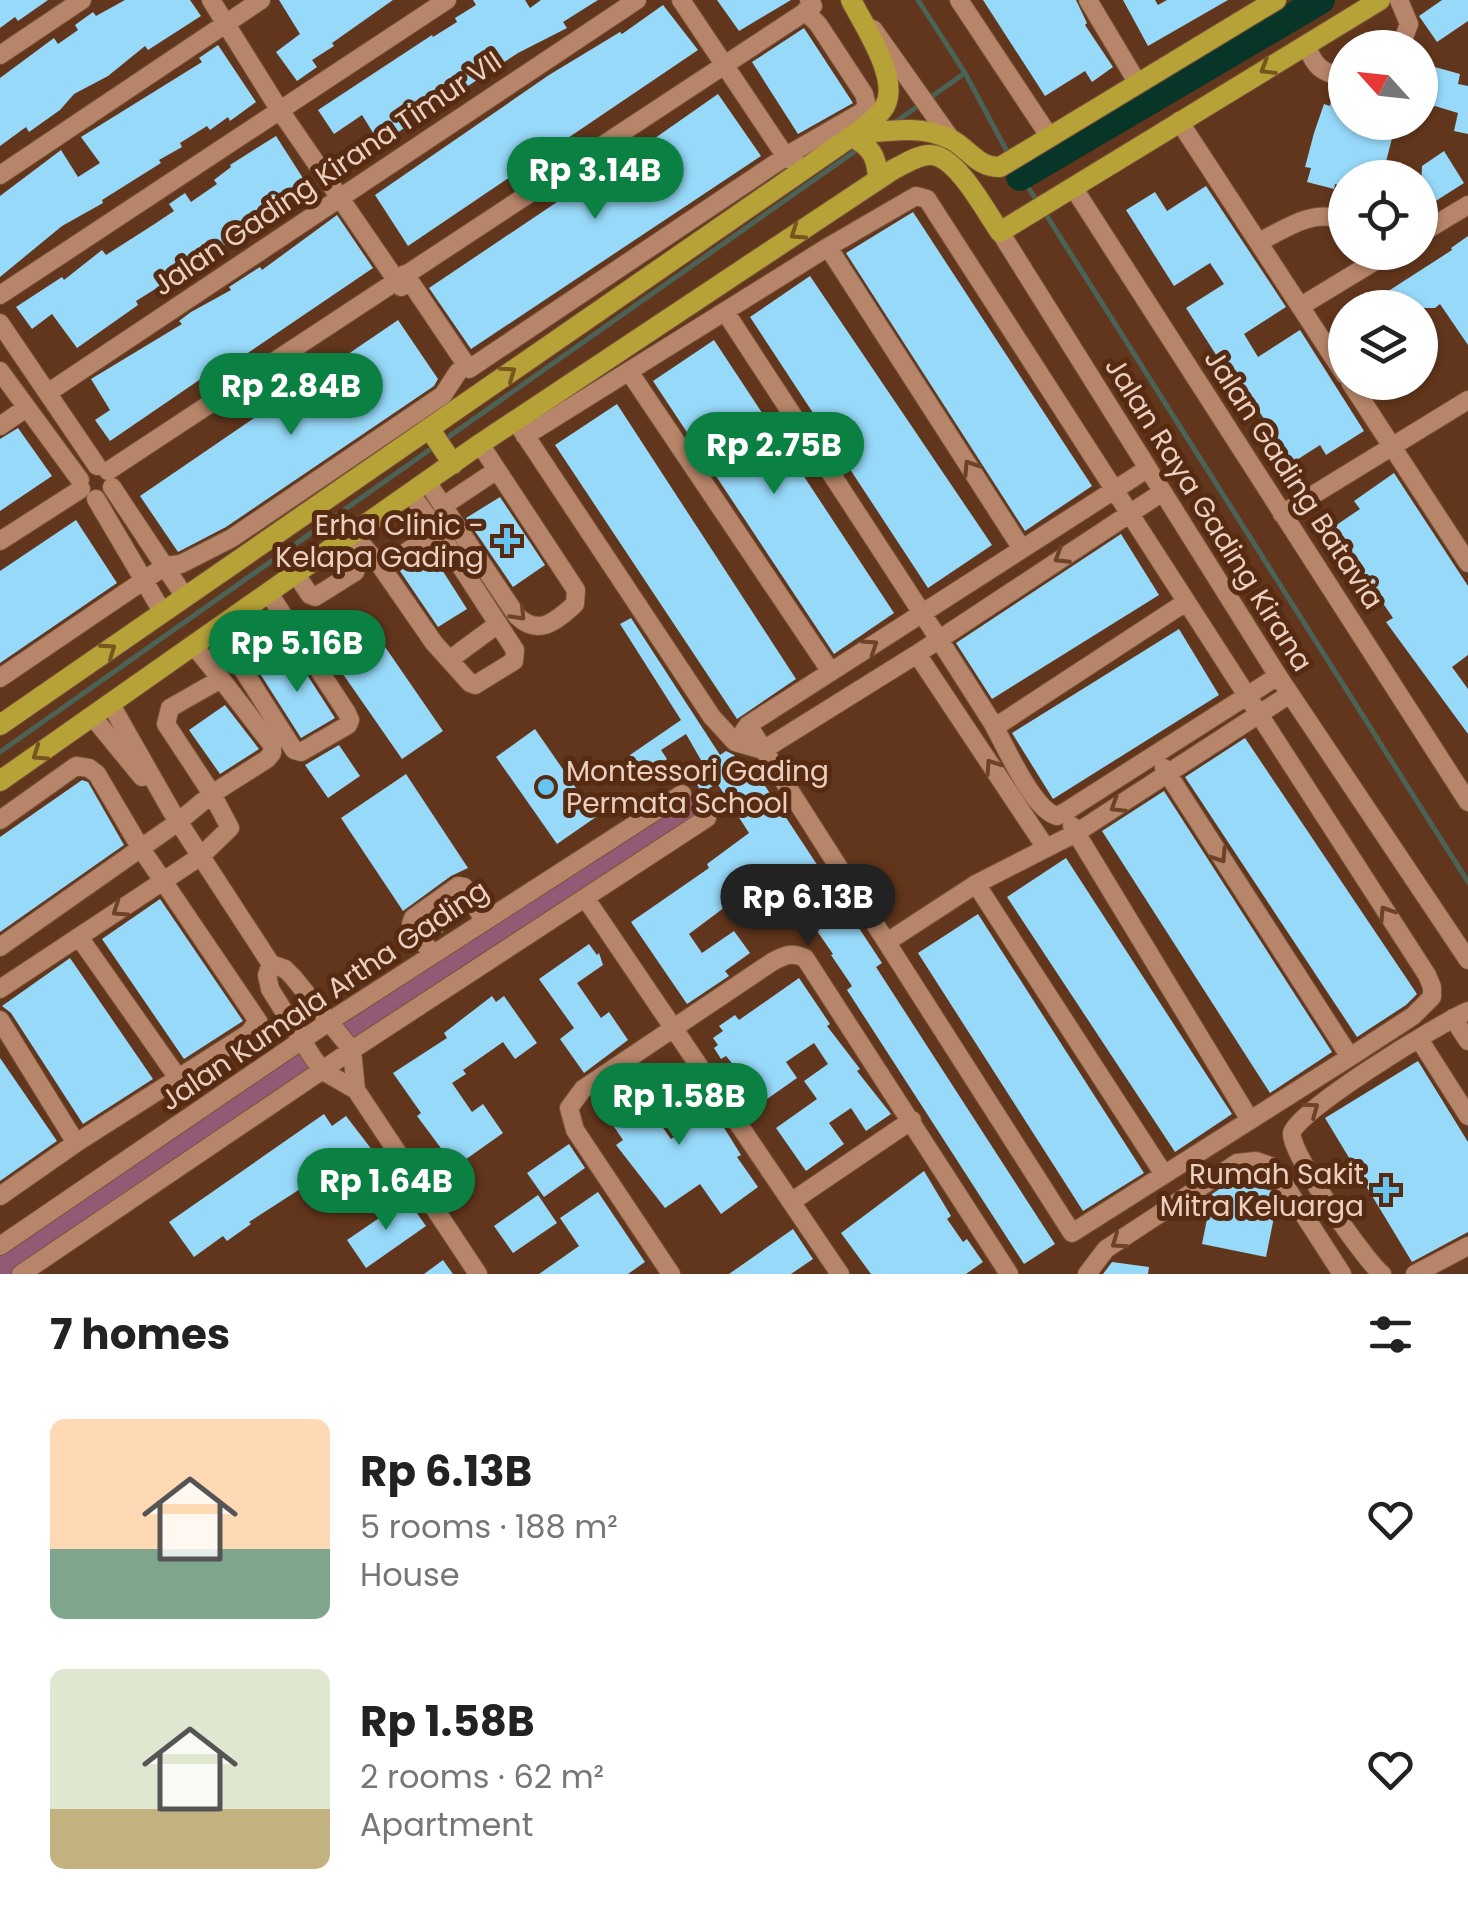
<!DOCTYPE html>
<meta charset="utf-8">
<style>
:root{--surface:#fff;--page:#f2f2f2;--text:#222;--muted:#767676;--accent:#0b8043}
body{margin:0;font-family:Poppins,sans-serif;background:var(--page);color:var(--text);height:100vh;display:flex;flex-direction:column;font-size:38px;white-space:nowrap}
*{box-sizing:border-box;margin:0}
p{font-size:32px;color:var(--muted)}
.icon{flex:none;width:55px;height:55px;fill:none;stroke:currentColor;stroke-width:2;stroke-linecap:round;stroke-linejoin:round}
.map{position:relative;height:1274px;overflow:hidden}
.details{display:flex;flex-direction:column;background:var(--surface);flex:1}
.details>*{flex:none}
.needle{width:65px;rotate:297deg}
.controls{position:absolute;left:1328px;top:30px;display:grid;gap:20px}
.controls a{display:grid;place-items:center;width:110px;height:110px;border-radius:50%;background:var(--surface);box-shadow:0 2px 8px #0004;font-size:50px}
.price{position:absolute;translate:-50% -85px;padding:0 22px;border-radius:35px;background:var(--accent);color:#fff;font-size:32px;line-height:65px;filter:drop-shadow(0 2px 5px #0008)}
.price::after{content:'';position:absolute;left:50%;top:60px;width:30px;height:22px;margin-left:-15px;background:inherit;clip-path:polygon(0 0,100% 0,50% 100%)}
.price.selected{background:#222;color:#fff}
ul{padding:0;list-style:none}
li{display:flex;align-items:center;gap:30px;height:250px;padding:0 50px}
li span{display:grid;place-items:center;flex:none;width:280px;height:200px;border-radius:15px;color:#555}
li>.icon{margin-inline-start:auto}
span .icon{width:120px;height:120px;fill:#fffc;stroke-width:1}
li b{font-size:42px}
h2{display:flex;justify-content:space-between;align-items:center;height:120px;padding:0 50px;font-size:42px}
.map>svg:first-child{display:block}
.green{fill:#925a75}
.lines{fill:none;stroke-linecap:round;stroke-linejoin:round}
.stream{stroke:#4b6356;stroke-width:5}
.river{stroke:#073528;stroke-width:28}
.building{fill:#97d9f9}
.minor-casing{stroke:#77523a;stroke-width:20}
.major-casing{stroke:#77523a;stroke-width:22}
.minor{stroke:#b78569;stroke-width:18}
.major{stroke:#b6a236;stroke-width:20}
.oneway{stroke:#78551e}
.oneway2{stroke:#6e4227}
.poi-dot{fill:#66c4ef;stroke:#562b11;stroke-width:4}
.labels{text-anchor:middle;stroke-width:10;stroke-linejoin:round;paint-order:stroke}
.street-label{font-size:28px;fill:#ebcfc0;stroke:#562b11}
.poi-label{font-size:28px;fill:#ebcfc0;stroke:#562b11;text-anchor:end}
</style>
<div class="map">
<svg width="1468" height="1274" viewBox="0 0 1468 1274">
<rect width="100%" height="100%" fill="#62361c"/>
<path class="green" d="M 683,787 L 707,818 L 352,1050 L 330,1021 Z
M 303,1040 L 325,1073 L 23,1274 L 0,1274 L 0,1244 Z"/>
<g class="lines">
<path class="stream" d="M 918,0 L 965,73 L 1010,157
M 894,123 L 965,73
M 1015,167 L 1039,204
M 1045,213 L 1468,882
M 444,440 L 861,147
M 0,752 L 435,446"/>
<path class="river" d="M 1020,177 L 1321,0"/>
</g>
<path class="building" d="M 0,0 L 48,0 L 18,21 L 15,17 L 0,28 Z
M 125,0 L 190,0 L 201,16 L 148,50 L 145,46 L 108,76 L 74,94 L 60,110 L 29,132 L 26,127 L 0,146 L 0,78 L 54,38 L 58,44 L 78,30 L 75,25 L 93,12 L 96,16 Z
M 279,0 L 393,0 L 332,43 L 334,46 L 312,60 L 317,67 L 297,81 L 276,52 L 300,34 Z
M 473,0 L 525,0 L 530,8 L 541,0 L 598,0 L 563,22 L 567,28 L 518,53 L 380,144 L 362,115 L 334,134 L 318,110 L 432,35 L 433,37 L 457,22 L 455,18 L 476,5 Z
M 717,0 L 791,0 L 739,31 Z
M 983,0 L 1076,0 L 1087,23 L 1085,25 L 1113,67 L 1092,82 L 1085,71 L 1045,96 Z
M 1123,0 L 1155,0 L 1158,5 L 1167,0 L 1228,0 L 1148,46 Z
M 1442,0 L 1468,0 L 1468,21 L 1437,42 L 1419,16 Z
M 663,5 L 698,50 L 408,246 L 375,195 L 549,75 L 620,32 L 622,34 Z
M 804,28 L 853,103 L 798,134 L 752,62 Z
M 218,45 L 256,102 L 230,121 L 228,117 L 210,130 L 207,126 L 180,143 L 182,147 L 159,160 L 161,163 L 102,200 L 103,203 L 62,226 L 0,277 L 0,196 L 61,150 L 78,177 L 100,163 L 81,137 L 202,62 L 199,58 Z
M 1424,64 L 1460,74 L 1458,84 L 1468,86 L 1468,134 L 1454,131 L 1458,113 L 1435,106 L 1425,112 L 1420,103 L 1420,77 Z
M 1334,88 L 1345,89 L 1345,122 L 1384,122 L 1380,135 L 1392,138 L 1382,178 L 1345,178 L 1345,187 L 1335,184 L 1334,189 L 1307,182 L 1311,168 L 1305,167 L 1314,133 L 1324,104 L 1330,106 Z
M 718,94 L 761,156 L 471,349 L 429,288 L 563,198 L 565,201 Z
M 276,136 L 308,186 L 292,198 L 289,194 L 221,248 L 136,301 L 138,305 L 77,348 L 52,314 L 32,329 L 16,307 L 62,277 L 64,280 L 102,250 L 106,255 L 153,225 L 174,211 L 169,204 L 185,193 L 191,202 L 217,184 L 214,180 L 231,167 L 230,165 Z
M 1444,151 L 1464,183 L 1420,211 L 1422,166 Z
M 1206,186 L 1286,307 L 1244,334 L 1258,357 L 1300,330 L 1364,431 L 1326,455 L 1320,445 L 1292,463 L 1236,375 L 1231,378 L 1186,308 L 1224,284 L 1210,263 L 1174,286 L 1126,210 L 1155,192 L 1167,211 Z
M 913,212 L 1092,486 L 1025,531 L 846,253 Z
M 337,215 L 373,268 L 211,378 L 208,374 L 110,441 L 95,420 L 110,410 L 91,379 L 182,324 L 179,321 L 191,312 L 231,290 L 229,287 L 260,267 L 262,270 Z
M 1468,236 L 1468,345 L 1440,304 L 1435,308 L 1362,308 L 1452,250 L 1451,248 Z
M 810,276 L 992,545 L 928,588 L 750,317 Z
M 398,320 L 438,379 L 434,386 L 226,527 L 178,552 L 140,496 Z
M 714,340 L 894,613 L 834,654 L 653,381 Z
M 617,404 L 796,679 L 737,719 L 555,445 Z
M 18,428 L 52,476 L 0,511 L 0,439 Z
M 1394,473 L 1468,586 L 1468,655 L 1452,667 L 1468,689 L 1468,734 L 1386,622 L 1393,618 L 1332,528 L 1360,509 L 1354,501 Z
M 500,497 L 545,565 L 513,587 L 466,518 Z
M 76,520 L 117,583 L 0,663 L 0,571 Z
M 1121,534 L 1159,595 L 992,699 L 956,643 Z
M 430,551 L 467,609 L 438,627 L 400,571 Z
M 631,618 L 720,755 L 726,751 L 734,755 L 744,771 L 752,766 L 882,963 L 876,967 L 1055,1244 L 1024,1264 L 847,990 L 852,986 L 831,955 L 833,954 L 817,931 L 813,933 L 777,877 L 738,907 L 733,901 L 689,934 L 702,953 L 734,931 L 750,953 L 725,971 L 729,976 L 687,1004 L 631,922 L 709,868 L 707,864 L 749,833 L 717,783 L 702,793 L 692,776 L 705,767 L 686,734 L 661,750 L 667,759 L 653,769 L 657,775 L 647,782 L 630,755 L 681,720 L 620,624 Z
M 370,625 L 443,731 L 402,759 L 329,654 Z
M 1179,629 L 1219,695 L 1053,799 L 1012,733 Z
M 291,650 L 335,718 L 301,738 L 259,672 Z
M 225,705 L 259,749 L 220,774 L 189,730 Z
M 535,729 L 596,817 L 557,844 L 496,757 Z
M 1245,738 L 1417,994 L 1406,1005 L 1357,1037 L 1185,777 Z
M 339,745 L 360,776 L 328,798 L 305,765 Z
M 406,774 L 468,868 L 451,876 L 403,911 L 341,818 Z
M 82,780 L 88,782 L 124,845 L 0,932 L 0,837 Z
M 1164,791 L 1332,1052 L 1270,1093 L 1102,831 Z
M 1066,858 L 1232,1114 L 1175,1152 L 1007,897 Z
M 160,899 L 243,1021 L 184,1059 L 102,939 Z
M 458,901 L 467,916 L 435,937 L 426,924 Z
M 978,914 L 1144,1173 L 1083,1211 L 918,953 Z
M 589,944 L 597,955 L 599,953 L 603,965 L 577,983 L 601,1018 L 609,1012 L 628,1040 L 584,1073 L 560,1039 L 574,1028 L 539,979 Z
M 70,958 L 153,1079 L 83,1124 L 11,1013 L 2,1006 Z
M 799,978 L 830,1024 L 827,1026 L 860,1069 L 857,1071 L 891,1114 L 866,1131 L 851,1108 L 829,1123 L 844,1144 L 806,1171 L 776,1128 L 817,1099 L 804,1081 L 828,1064 L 814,1043 L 786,1062 L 797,1078 L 757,1106 L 731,1062 L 726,1056 L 721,1059 L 714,1048 L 718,1045 L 713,1038 L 723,1031 L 719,1026 L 735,1015 L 739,1020 Z
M 492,996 L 496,1002 L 504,996 L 537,1043 L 515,1059 L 503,1042 L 463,1070 L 466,1074 L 452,1083 L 472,1112 L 483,1104 L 503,1133 L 455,1167 L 417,1116 L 421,1113 L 393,1073 L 447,1038 L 444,1033 Z
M 0,1058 L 57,1141 L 0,1181 Z
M 1418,1061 L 1468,1142 L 1468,1232 L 1412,1262 L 1325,1118 Z
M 661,1071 L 667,1080 L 676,1074 L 689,1091 L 656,1118 L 671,1139 L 713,1110 L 741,1155 L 737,1157 L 758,1187 L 721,1214 L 700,1184 L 665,1208 L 616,1145 L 623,1140 L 606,1115 Z
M 324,1114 L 332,1126 L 346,1116 L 386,1168 L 329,1208 L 311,1182 L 249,1222 L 251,1224 L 227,1241 L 223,1236 L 194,1257 L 169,1222 Z
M 569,1144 L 585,1168 L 544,1197 L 527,1173 Z
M 924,1171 L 951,1216 L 947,1219 L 963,1242 L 967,1239 L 983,1262 L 966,1274 L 871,1274 L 841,1233 Z
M 1230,1182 L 1273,1191 L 1278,1197 L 1266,1257 L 1202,1244 L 1212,1194 Z
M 598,1192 L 645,1262 L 628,1274 L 539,1274 L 579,1246 L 560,1218 Z
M 538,1195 L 557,1223 L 513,1253 L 494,1226 Z
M 407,1199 L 426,1226 L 366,1268 L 347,1240 Z
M 793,1229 L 813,1259 L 791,1274 L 729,1274 Z
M 443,1260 L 453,1274 L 424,1274 Z
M 1112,1262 L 1149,1267 L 1148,1274 L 1103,1274 Z"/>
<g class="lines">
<defs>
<path id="minor" d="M 211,0 L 279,109 L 401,287
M 681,0 L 786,157 L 796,162
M 959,0 L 1049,136
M 1088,0 L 1137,82
M 1399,0 L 1409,24 L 1400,48
M 873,29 L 951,139
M 1306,45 C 1315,67 1321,73 1345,77
M 0,55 L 82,0
M 1179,121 L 1345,375
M 0,175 L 261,0
M 1073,187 L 1468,802
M 1000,232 L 1278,676 L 1468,960
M 1420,234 L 1468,205
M 1259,242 C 1285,229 1316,206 1345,222
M 828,247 L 1022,549
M 405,274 L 469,369 L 791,153 L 862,112 L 867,106 L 864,94 L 818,24 L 805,11
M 0,295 L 447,0
M 1301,306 L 1390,252
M 726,313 C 815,450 906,586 993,724 C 1006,747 1033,810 1057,816 L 1065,812 L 1278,676
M 0,323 L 97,466
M 0,371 L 80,480
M 630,373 L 831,672
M 1350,382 L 1468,563
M 49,392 L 637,0
M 0,426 L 26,408
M 521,429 L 712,717 L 735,742 L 763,750 L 917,654 L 1161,493
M 525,436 L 828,247 L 916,196 L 927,199 L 1427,975 L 1432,987 L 1432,997 L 1413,1016 L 1350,1057 L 1072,1233 L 748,725
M 108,471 L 811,8 L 813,6 L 809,0
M 427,482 L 517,616 C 539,637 556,621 575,604 L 576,590 L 480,444
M 112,487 L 185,597
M 96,499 L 163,613
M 443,506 L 497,470
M 1282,514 L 1468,400
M 353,534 L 382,568 L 438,531 L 411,494
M 0,541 L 81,489
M 382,568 L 434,643 L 470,683 L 475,685 L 514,661 L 515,650 L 438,531
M 295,573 L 310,595 L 315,597 L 355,572 L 358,564 L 343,540
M 217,629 L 294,750 L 301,752 L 348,725 L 350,720 L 347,713 L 268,592
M 917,654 L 1046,848
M 449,660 L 498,624
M 241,666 L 293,630
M 0,678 L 165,566 L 181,564 L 232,538 L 443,395 L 458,372
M 110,703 L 172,812 L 271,964 L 285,969 L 293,977 L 352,1050 L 356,1090 L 478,1274
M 92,716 L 142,777
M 995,727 L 1186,602
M 742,734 L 748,725 L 1147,469
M 1164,768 L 1350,1057
M 0,820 L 76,766 L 89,768 L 97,774 L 140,847 L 258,1021 L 249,1033 L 76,1143 L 0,1196
M 1072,826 L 1250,1120
M 976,884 L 1163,1173
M 586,899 L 840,1274
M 79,937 L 178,1078
M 887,942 L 976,884 L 1076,833 L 1290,694
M 0,947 L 178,822 L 212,794 L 166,724 L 170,708 L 221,679 L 194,646
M 432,954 L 411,924 L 413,918 L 458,886 L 464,887 L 484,920
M 271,964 L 267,975 L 270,989 L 313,1058 L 323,1071 L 356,1090
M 0,989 L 201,856 L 230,828 L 212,794 L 267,759 L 272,753 L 272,745 L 221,679
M 1453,1018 L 1468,1041
M 0,1020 L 76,1143
M 1419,1039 L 1468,1116
M 791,1202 L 912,1120
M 0,1246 L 330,1021 L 682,794
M 21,1274 L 352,1050 L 707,818
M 671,1274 L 575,1130 L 569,1108 L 583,1089 L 772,962 C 785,955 791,952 805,958 L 1009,1274
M 1087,1274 L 1106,1249 L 1237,1163 L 1256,1161 L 1273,1167 L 1342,1274
M 1382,1274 C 1366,1262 1288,1151 1292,1133 C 1296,1111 1442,1022 1468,1011
M 1415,1274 L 1468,1246"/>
<path id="major" d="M 856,134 C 887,131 922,124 952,140 C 970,150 977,167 1000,167 L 1276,0
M 851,136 C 871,147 877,156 878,179
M 429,428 L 453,464
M 0,725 L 855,134 C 864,126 879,117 885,106 C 900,78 864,26 851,0
M 0,781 L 480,444 L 894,169 C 905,164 919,154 931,155 C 957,156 986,212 1000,232 L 1380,0"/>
</defs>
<use href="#minor" class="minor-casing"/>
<use href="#major" class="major-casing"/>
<use href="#minor" class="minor"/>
<use href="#major" class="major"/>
</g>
<defs><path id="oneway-chevron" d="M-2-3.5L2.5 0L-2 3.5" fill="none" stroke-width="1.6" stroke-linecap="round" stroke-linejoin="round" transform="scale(2.5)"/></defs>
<g class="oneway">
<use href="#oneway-chevron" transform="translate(1267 68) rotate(149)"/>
<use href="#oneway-chevron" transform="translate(797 233) rotate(146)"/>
<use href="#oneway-chevron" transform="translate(509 373) rotate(-35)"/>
<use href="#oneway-chevron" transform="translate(109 650) rotate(-35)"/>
<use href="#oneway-chevron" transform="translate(39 754) rotate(146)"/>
</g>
<g class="oneway2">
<use href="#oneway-chevron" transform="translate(970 467) rotate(-123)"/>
<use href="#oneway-chevron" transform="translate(1061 557) rotate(148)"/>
<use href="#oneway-chevron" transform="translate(519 614) rotate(47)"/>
<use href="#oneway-chevron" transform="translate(871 646) rotate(-33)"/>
<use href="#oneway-chevron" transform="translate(992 766) rotate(-124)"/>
<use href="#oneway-chevron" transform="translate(1117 806) rotate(148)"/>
<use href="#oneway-chevron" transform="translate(1220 856) rotate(57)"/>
<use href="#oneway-chevron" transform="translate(119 910) rotate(146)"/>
<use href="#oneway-chevron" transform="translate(1386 913) rotate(-123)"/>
<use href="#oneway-chevron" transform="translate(1312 1109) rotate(-36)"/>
<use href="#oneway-chevron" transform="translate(1118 1242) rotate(145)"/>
</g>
<g class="poi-dot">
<path d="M502 526h10v10h10v10h-10v10h-10v-10h-10v-10h10z"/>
<circle cx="546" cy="787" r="10"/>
<path d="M1381 1175h10v10h10v10h-10v10h-10v-10h-10v-10h10z"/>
</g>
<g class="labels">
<g class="street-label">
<text transform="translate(327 173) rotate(-34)" y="10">Jalan Gading Kirana Timur VII</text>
<text transform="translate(1294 479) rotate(57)" y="10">Jalan Gading Batavia</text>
<text transform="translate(1209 514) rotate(58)" y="10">Jalan Raya Gading Kirana</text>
<text transform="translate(324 995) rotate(-34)" y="10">Jalan Kumala Artha Gading</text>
</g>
<g class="poi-label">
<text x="484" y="535">Erha Clinic -<tspan x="484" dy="32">Kelapa Gading</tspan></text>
<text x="566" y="781" text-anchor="start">Montessori Gading<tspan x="566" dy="32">Permata School</tspan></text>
<text x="1364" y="1184">Rumah Sakit<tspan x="1364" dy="32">Mitra Keluarga</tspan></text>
</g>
</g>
</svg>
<div class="controls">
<a><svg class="needle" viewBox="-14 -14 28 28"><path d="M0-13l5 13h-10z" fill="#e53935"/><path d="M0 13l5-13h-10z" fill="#767676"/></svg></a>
<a><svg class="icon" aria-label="locate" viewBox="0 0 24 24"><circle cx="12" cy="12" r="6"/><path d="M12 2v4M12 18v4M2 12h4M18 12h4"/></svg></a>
<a><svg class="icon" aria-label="layers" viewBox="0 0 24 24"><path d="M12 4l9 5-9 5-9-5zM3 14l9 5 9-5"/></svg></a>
</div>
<b class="price" style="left:595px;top:222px">Rp 3.14B</b>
<b class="price" style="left:291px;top:438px">Rp 2.84B</b>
<b class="price" style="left:774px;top:497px">Rp 2.75B</b>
<b class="price" style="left:297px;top:695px">Rp 5.16B</b>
<b class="price selected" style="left:808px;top:949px">Rp 6.13B</b>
<b class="price" style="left:679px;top:1148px">Rp 1.58B</b>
<b class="price" style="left:386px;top:1233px">Rp 1.64B</b>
</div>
<section class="details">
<h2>7 homes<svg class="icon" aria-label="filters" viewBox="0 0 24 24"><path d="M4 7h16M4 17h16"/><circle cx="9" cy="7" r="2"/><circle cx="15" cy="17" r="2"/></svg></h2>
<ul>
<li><span style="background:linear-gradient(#ffd9b3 65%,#7fa58c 0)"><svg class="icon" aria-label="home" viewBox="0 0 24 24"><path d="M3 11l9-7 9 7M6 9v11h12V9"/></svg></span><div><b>Rp 6.13B</b><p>5 rooms · 188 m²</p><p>House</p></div><svg class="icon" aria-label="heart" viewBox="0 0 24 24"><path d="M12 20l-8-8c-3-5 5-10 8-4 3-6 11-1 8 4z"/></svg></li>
<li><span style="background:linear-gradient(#dfe7d0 70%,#c2b280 0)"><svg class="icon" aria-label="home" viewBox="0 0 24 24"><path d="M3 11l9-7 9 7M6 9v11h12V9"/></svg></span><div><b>Rp 1.58B</b><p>2 rooms · 62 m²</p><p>Apartment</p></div><svg class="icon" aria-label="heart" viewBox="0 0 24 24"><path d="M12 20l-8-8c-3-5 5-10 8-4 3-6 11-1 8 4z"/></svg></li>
</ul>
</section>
